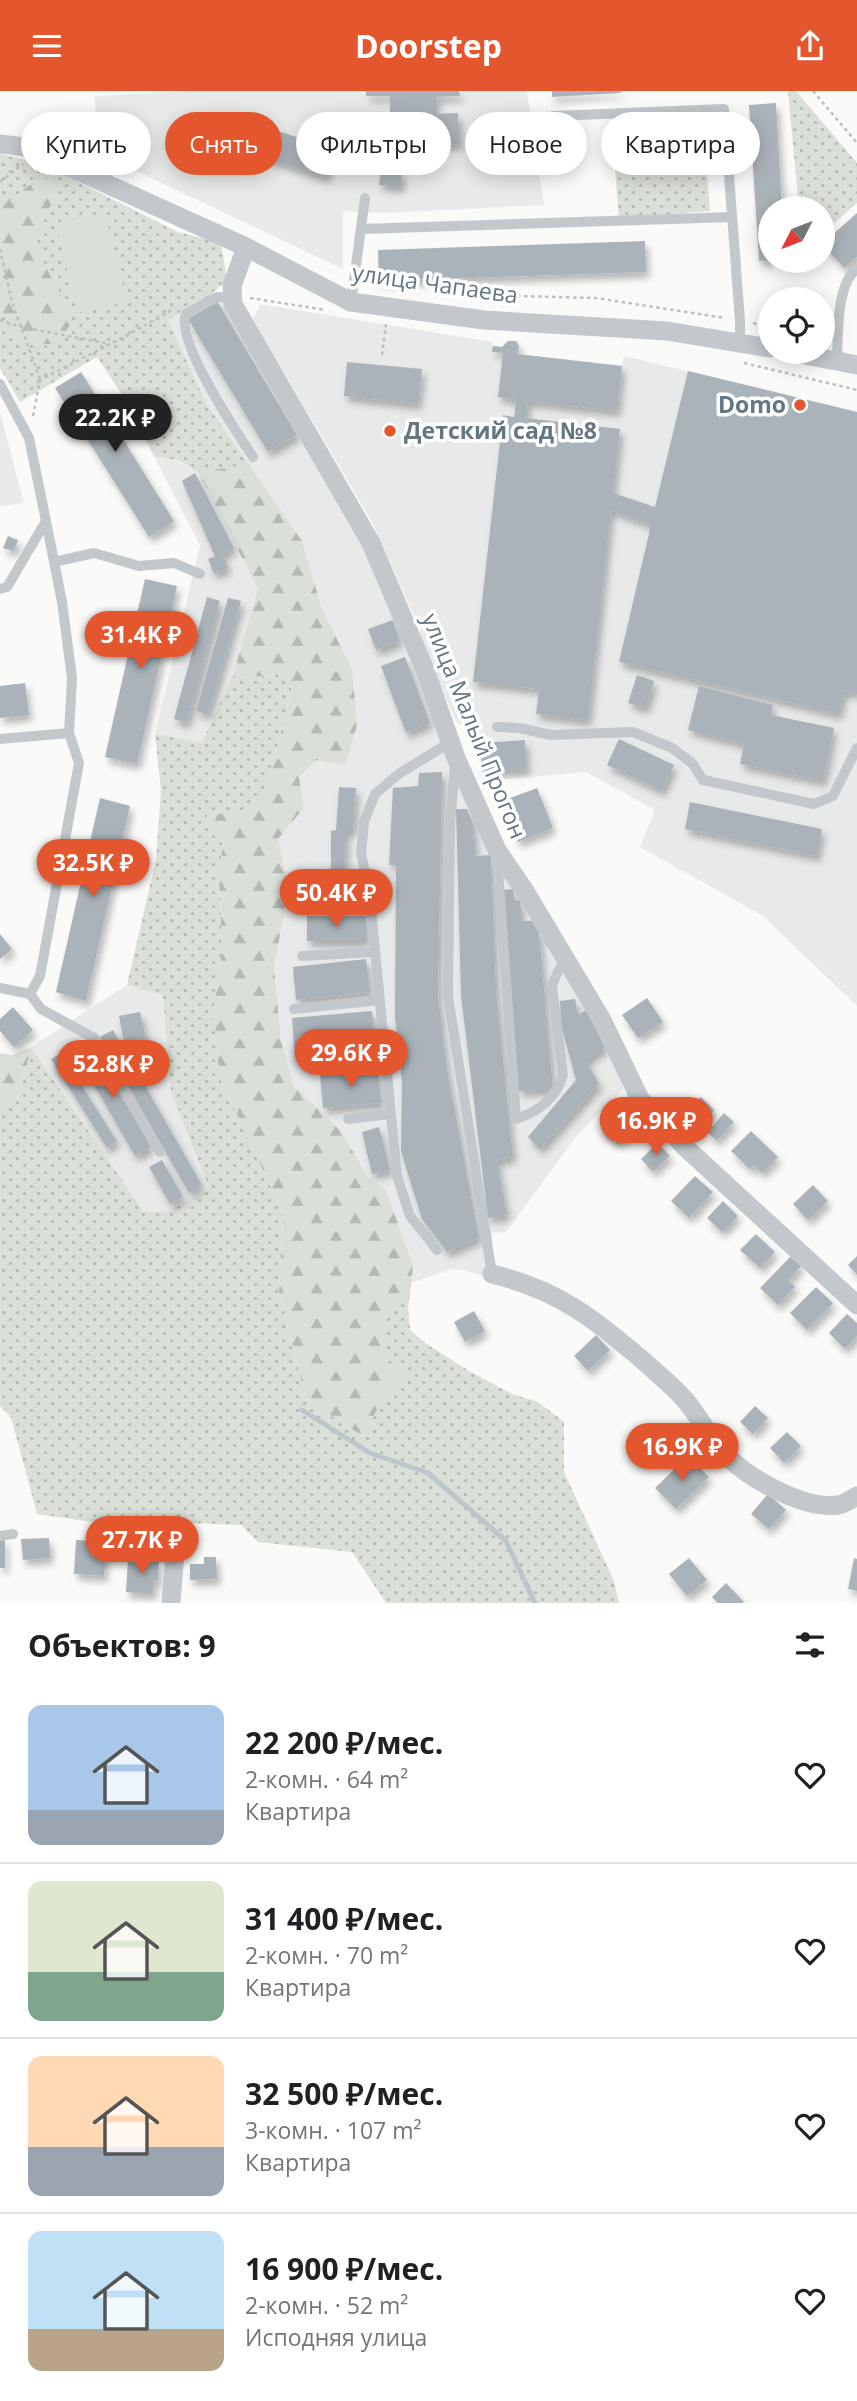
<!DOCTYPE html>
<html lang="ru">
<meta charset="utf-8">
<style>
:root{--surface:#fff;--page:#f2f2f2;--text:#202124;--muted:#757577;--line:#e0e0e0;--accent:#e4572e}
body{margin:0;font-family:"Open Sans",sans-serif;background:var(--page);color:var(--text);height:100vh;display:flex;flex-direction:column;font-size:26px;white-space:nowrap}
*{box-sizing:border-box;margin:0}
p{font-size:23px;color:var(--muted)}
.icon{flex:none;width:38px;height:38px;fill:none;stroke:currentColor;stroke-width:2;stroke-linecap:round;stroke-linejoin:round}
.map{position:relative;height:1512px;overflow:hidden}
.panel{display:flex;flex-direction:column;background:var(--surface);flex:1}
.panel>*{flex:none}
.guide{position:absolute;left:21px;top:21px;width:816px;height:63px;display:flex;gap:14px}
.needle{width:46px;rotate:228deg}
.fabs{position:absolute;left:758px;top:105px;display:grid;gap:14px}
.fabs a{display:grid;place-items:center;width:77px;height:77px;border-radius:50%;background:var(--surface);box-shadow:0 4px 18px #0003;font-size:35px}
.price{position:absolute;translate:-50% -60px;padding:0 16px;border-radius:24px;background:var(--accent);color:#fff;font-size:23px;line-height:46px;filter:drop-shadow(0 2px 4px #0008)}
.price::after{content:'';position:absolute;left:50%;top:42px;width:21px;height:16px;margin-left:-10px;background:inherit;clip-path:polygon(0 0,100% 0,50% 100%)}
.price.current{background:#222;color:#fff}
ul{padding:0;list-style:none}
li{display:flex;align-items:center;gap:21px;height:175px;padding:0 28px}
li+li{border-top:2px solid var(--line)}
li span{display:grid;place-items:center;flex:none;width:196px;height:140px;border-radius:14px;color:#555}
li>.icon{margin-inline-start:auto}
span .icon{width:84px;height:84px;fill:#fffc;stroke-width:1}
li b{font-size:30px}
h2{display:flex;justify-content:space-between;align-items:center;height:84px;padding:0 28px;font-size:30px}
.pill{padding:0 24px;border-radius:32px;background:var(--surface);box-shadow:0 4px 18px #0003;font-size:24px;line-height:63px}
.pill.current{background:var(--accent);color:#fff}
header{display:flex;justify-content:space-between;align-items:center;height:91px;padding:0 28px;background:var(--accent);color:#fff;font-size:32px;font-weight:700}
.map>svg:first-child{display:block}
.built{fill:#e8e9e9}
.green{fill:url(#green-dots)}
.forest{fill:url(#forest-firs)}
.pitch{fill:#dadfd7}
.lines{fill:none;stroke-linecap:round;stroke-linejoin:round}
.stream{stroke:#bbc7cb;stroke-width:5}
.building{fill:#aab3b9;filter:url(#shadow)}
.path{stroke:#bbbfc2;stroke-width:2.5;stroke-dasharray:3.5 3.5;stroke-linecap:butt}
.lane{stroke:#c3c8cc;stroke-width:10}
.street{stroke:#c3c8cc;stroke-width:19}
.poi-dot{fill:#e4572e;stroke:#fff;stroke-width:2.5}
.labels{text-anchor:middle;stroke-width:7;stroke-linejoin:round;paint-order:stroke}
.street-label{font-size:23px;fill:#657683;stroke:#fff}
.poi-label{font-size:23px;font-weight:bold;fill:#657683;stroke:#fff;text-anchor:end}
</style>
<header><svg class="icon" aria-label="menu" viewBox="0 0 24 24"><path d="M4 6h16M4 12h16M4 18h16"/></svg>Doorstep<svg class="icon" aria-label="share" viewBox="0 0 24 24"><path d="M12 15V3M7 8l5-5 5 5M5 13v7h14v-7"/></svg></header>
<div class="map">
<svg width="857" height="1512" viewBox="0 0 857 1512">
<defs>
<pattern id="green-dots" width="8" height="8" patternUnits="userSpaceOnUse" patternTransform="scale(1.75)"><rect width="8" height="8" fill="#dadfd7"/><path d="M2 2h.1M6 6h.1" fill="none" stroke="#b4b9b4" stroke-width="1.8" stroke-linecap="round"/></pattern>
<pattern id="forest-firs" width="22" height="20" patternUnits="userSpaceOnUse" patternTransform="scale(1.75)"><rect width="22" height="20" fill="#dadfd7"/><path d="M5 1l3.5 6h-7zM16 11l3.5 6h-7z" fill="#b4b9b4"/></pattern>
<filter id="shadow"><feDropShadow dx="3.5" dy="6" stdDeviation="3.5" flood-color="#0004"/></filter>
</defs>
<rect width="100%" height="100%" fill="#fafaf8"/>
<path class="built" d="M 190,0 L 527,0 L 544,114 L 385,122 L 343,120 L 343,178 L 96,61 L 95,5 Z
M 208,206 L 227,207 L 365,451 L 442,636 L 611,963 L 624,998 L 578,1043 L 506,1141 L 492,1142 L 492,1179 L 489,1187 L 464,1179 L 452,1178 L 411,1192 L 413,1174 L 386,1099 L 368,1086 L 341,1040 L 294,995 L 281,950 L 274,875 L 289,798 L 278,748 L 304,717 L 299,686 L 316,669 L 345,673 L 352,578 L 322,518 L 302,450 L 207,314 L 168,229 Z
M 260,213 L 493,251 L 493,255 L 502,256 L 508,250 L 516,250 L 519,255 L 518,263 L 622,275 L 624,265 L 857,321 L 857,915 L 763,825 L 640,756 L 655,719 L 586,681 L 483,690 L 482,680 L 527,677 L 525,649 L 480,652 L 456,630 L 418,545 L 421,540 L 372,431 L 253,228 Z
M 0,320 L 0,321 L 24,412 L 0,415 Z
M 154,365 L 180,371 L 198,381 L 258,498 L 233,584 L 202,653 L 155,643 L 200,454 Z
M 127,894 L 163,904 L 171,1001 L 211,1098 L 169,1120 L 144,1121 L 31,956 Z"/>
<path class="green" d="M 788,0 L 796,0 L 857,72 L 857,112 L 823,142 L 822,117 L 799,117 Z
M 705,57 L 710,120 L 619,127 L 614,64 Z
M 0,63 L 30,70 L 72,88 L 178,141 L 221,152 L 227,189 L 208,206 L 168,229 L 207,314 L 249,374 L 198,381 L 180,370 L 154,365 L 129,314 L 97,266 L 20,311 L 0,277 L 0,215 L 20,253 L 66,212 C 57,197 35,165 37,147 C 39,129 52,112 61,97 L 20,103 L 0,116 Z
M 279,583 L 292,596 L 270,686 L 257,715 L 230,723 L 206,723 L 223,752 L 219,782 L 222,859 L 213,924 L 220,987 L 283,1122 L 279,1201 L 306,1308 L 364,1346 L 381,1310 L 406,1284 L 381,1262 L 387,1224 L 411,1192 L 408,1216 L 410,1239 L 425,1252 L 469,1280 L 512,1303 L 538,1311 L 564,1331 L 564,1381 L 614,1490 L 619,1512 L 386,1512 L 352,1461 L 258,1451 L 241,1434 L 187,1432 L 146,1427 L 112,1434 L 37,1423 L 11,1326 L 0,1315 L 0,1022 L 19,1005 L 31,956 L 144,1121 L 169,1120 L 210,1098 L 171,1001 L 163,904 L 127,894 L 156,769 L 161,699 L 155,643 L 202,652 L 233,584 L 244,587 Z"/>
<path class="forest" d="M 42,85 L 61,97 L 46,123 L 37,148 L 46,177 L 66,212 L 72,232 L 55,253 L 20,253 L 0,215 L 0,116 Z
M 249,374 L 302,450 L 322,518 L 352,578 L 357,634 L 345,674 L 316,669 L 299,686 L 304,717 L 278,748 L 289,798 L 274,875 L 281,950 L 294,995 L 341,1040 L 368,1086 L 386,1099 L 413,1174 L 411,1192 L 387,1225 L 381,1262 L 406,1284 L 381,1310 L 364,1346 L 306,1308 L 279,1201 L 283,1122 L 220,987 L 213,924 L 222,859 L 219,782 L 223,752 L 206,723 L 230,723 L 257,714 L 270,686 L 292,596 L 279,583 L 244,587 L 233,584 L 258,498 L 198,381 Z
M 31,956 L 19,1005 L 0,1022 L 0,962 L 12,964 Z"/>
<path class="pitch" d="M 105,121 L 127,211 L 77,222 L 56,133 Z"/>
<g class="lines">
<path class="stream" d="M 302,1319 L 370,1362 L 428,1382 L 506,1450 L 535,1512"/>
</g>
<path class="building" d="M 366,0 L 459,0 L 460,5 L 436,6 L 436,23 L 458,22 L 459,53 L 426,54 L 426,28 L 398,28 L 399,55 L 365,56 L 364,22 L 390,22 L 390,5 L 366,5 Z
M 552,0 L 621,0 L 621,2 L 552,6 Z
M 776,12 L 782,117 L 770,117 L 770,169 L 759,170 L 749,14 Z
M 239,28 L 335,58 L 326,86 L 230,56 Z
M 381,79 L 402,81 L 401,96 L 379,94 Z
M 857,122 L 857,166 L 844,177 L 822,153 Z
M 645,150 L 646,181 L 379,190 L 378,159 Z
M 217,210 L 297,344 L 268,361 L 188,228 Z
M 508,250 L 516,250 L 519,255 L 517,263 L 622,275 L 617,320 L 528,310 L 526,327 L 620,338 L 613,402 L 655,416 L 688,280 L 857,321 L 857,603 L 844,600 L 839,623 L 619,571 L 651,434 L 611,419 L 588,629 L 536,623 L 539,598 L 473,591 L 503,324 L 514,326 L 516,309 L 498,306 L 503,262 L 492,261 L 493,255 L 502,256 Z
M 347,271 L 422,278 L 418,313 L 344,305 Z
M 81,281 L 174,430 L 149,446 L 55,297 Z
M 195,382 L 234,457 L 222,463 L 228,477 L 214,483 L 208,468 L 215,465 L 182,390 Z
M 8,445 L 18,449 L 14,460 L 3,457 Z
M 145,488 L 177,495 L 137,673 L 105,666 Z
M 207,506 L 220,510 L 187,632 L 174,628 Z
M 228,507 L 241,510 L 208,623 L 196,620 Z
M 393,529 L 400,550 L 376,559 L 368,538 Z
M 405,566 L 430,632 L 406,642 L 381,575 Z
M 637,584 L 654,590 L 646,617 L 628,612 Z
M 25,592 L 29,624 L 0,627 L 0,595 Z
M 699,595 L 773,614 L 771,624 L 834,637 L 823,690 L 740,673 L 744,653 L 688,639 Z
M 619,648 L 674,674 L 662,700 L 607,674 Z
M 525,649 L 527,678 L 482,680 L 480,652 Z
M 442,681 L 438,905 L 447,979 L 479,1147 L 447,1161 L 422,1128 L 401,1060 L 402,991 L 395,925 L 396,774 L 389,774 L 393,697 L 418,695 L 419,682 Z
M 339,696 L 356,697 L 353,740 L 346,740 L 345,781 L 331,781 L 331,740 L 336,739 Z
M 537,697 L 553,737 L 518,751 L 502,710 Z
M 100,707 L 130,715 L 86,910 L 56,901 Z
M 690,711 L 822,738 L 817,765 L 685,738 Z
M 456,718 L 467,718 L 473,732 L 476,765 L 491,764 L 496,899 L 513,1066 L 497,1069 L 507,1124 L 488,1127 L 461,904 Z
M 513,798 L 515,810 L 520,809 L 522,830 L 532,830 L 539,842 L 553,998 L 519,1000 L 501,799 Z
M 307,825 L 366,825 L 366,850 L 307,850 Z
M 0,843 L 12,858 L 0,868 Z
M 366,868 L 370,901 L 296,909 L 293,876 Z
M 647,907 L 663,931 L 638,947 L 622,924 Z
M 575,908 L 578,924 L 586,919 L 605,956 L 586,970 L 599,993 L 540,1058 L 528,1046 L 576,989 L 561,934 L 560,910 Z
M 13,916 L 33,939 L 14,956 L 0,940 L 0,928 Z
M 372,920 L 375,959 L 295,966 L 292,927 Z
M 140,921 L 146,947 L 124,951 L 119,925 Z
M 113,939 L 202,1094 L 189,1102 L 100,946 Z
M 92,954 L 151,1056 L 135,1065 L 76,963 Z
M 61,962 L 117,1050 L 107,1057 L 51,968 Z
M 378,979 L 381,1012 L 323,1017 L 320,984 Z
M 701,1006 L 714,1019 L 703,1031 L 700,1029 L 695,1033 L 684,1023 Z
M 622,1015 L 638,1030 L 617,1052 L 601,1037 Z
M 724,1022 L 734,1031 L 717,1050 L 707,1041 Z
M 379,1036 L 390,1079 L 372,1083 L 362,1041 Z
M 751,1040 L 778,1066 L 762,1082 L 754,1074 L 750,1078 L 731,1060 Z
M 658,1052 L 670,1065 L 653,1081 L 641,1068 Z
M 162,1069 L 183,1106 L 170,1113 L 149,1076 Z
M 695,1085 L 713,1101 L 689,1127 L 671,1110 Z
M 813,1094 L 828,1110 L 808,1129 L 793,1113 Z
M 723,1110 L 738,1125 L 722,1141 L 707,1127 Z
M 756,1143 L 775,1161 L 760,1177 L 740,1159 Z
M 791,1165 L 801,1175 L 788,1189 L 795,1196 L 778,1214 L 760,1197 Z
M 857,1165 L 857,1184 L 848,1174 Z
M 816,1196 L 833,1212 L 807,1239 L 790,1222 Z
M 474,1220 L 485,1240 L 465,1251 L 454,1231 Z
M 847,1223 L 857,1232 L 857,1245 L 845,1258 L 829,1242 Z
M 596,1244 L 610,1259 L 588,1280 L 574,1265 Z
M 755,1315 L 768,1327 L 753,1343 L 740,1331 Z
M 787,1341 L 801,1355 L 784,1372 L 770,1357 Z
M 688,1365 L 709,1386 L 676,1418 L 655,1397 Z
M 768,1403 L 786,1419 L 769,1438 L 751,1423 Z
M 49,1447 L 50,1467 L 23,1469 L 21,1448 Z
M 0,1449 L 5,1449 L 5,1477 L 0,1477 Z
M 76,1449 L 95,1450 L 94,1459 L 106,1460 L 104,1485 L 74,1483 Z
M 204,1466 L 216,1466 L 217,1488 L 190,1489 L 190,1473 L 204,1473 Z
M 689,1467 L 707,1489 L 687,1505 L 669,1483 Z
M 854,1467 L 857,1468 L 857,1500 L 848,1498 Z
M 128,1468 L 159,1471 L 158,1490 L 154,1489 L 153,1503 L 126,1501 Z
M 726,1492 L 744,1511 L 742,1512 L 718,1512 L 712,1506 Z"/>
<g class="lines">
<path class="path" d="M 813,0 L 857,52
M 0,91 L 23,73
M 0,158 L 12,211 L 40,288
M 440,203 L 596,207 L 725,227
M 250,207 L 326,219
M 0,229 L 21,236 L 110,253
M 753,232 L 770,236
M 382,264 L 386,233
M 744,272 L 857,299
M 33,325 L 40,289 L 126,245 L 175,217"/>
<path class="lane" d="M 553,25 L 724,18 L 740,230 L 740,252
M 361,138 L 732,126
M 233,207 L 217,206 L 186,223 C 175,250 236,340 253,366
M 351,211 L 365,107
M 837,269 C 838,246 836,192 857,178
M 0,293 L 29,347 L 46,430 L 7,496 L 0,498
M 54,471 L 94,462 L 139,475 L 174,472 L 200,483
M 497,636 L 519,637 L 551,644 L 633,641 L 672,657 L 692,672 L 703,689 L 814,713 L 833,705 L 857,657
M 69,642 L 79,672 L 40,885 L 30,903 L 41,918 L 94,947 L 160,1061
M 0,648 L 69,642 L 72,587 L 62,511 L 46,430
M 455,674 L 450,734 L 448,905 L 492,1183
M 497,766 L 516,1028 C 538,1021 557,1006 563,984 L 552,895 L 558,880 L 566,869
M 302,865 L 375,861
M 0,897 L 30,903
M 294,918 L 380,909
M 306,975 L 385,970
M 348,1028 L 389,1023
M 437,1159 L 410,1125 L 397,1085 L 369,798 L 361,763 L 364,731 L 375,703 L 400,682 L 451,651
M 0,1445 L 13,1443"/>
<path class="street" d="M 0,53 L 25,56 L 246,156 L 351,211 L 484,229 L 667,240 L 770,257
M 246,156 L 232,195 L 233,213 L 371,452 L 425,579 L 456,667 L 497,759 L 525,800 L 602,929 L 640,1008 L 685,1056 L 857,1214
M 789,261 L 857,274
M 492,1183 C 559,1199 596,1229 647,1273 C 660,1285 675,1297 686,1310 C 701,1328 711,1350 728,1366 C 751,1389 806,1419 838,1414 C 845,1413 851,1408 857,1405
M 171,1512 L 177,1436"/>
</g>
<g class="poi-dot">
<circle cx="800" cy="314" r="7"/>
<circle cx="390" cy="340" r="7"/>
</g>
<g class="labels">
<g class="street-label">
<text transform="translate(435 193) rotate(8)" y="8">улица Чапаева</text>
<text transform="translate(474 635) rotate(68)" y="8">улица Малый Прогон</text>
</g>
<g class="poi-label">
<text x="786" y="322">Domo</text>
<text x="404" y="348" text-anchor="start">Детский сад №8</text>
</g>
</g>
</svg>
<div class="fabs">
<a><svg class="needle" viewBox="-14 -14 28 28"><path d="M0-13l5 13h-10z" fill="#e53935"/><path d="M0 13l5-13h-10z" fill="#757577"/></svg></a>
<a><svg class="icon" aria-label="locate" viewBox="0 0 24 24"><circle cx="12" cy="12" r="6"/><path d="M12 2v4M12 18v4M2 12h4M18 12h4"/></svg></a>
</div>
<b class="price current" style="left:115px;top:363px">22.2K ₽</b>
<b class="price" style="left:141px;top:580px">31.4K ₽</b>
<b class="price" style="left:93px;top:808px">32.5K ₽</b>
<b class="price" style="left:336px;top:838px">50.4K ₽</b>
<b class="price" style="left:351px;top:998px">29.6K ₽</b>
<b class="price" style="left:113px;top:1009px">52.8K ₽</b>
<b class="price" style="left:656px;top:1066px">16.9K ₽</b>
<b class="price" style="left:682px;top:1392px">16.9K ₽</b>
<b class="price" style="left:142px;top:1485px">27.7K ₽</b>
<div class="guide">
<a class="pill">Купить</a>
<a class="pill current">Снять</a>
<a class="pill">Фильтры</a>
<a class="pill">Новое</a>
<a class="pill">Квартира</a>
</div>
</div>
<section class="panel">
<h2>Объектов: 9<svg class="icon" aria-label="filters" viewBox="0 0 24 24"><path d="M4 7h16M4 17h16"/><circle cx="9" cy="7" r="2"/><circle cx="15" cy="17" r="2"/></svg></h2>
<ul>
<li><span style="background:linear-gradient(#a9c7e8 75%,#9aa5b1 0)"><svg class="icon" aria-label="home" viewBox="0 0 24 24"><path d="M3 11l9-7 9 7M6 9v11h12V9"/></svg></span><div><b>22 200 ₽/мес.</b><p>2-комн. · 64 m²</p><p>Квартира</p></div><svg class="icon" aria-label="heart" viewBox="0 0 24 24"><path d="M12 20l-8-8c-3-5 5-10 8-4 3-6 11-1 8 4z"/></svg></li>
<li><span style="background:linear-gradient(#dfe7d0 65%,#7fa58c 0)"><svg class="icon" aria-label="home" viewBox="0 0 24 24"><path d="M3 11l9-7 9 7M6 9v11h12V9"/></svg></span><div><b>31 400 ₽/мес.</b><p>2-комн. · 70 m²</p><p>Квартира</p></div><svg class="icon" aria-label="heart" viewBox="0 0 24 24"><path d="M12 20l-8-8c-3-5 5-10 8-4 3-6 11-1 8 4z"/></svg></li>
<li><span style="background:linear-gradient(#ffd9b3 65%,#9aa5b1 0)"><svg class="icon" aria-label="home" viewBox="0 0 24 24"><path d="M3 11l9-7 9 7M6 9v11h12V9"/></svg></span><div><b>32 500 ₽/мес.</b><p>3-комн. · 107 m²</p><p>Квартира</p></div><svg class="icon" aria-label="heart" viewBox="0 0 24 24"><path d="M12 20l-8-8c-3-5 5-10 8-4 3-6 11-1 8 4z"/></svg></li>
<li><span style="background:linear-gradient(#bfe0f5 70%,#b9a48a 0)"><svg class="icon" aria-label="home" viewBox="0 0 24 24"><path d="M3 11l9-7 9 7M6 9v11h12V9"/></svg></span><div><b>16 900 ₽/мес.</b><p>2-комн. · 52 m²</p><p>Исподняя улица</p></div><svg class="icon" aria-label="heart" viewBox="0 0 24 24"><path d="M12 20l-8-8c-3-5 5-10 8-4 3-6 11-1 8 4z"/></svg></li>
</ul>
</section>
